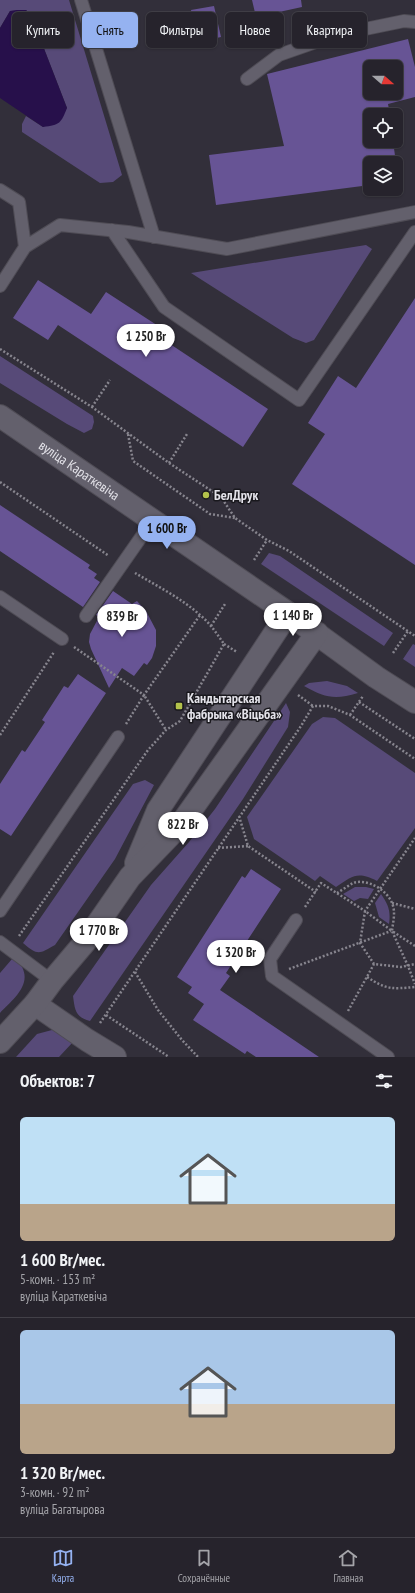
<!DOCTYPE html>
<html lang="ru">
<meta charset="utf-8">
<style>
:root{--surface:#26232c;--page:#2e2b34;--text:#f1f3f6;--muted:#a4a4a9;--line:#424048;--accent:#95b2f1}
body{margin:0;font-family:"PT Sans Narrow",sans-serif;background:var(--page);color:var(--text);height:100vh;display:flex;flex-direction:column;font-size:15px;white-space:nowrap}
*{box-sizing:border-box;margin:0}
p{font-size:13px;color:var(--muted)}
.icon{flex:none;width:22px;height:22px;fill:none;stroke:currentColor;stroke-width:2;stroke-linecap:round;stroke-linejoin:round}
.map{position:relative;height:1057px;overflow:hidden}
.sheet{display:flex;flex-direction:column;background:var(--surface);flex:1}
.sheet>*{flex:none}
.top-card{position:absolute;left:12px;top:12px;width:391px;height:36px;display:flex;gap:8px}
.needle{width:26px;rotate:110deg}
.buttons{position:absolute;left:363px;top:60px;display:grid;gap:8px}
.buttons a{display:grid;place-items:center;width:40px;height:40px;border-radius:6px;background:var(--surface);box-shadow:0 1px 3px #0004,0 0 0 1px var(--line);font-size:20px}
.price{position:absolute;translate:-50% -34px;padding:0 9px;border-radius:14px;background:#fff;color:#222;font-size:13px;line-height:26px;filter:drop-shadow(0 1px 2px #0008)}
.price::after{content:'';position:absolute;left:50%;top:24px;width:12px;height:9px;margin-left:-6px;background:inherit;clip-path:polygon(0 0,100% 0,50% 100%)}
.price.on{background:var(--accent);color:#111}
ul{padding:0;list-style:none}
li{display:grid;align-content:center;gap:8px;height:212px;padding:0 20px}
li+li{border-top:1px solid var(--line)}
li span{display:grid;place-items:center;height:124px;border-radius:6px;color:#555}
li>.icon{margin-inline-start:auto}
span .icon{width:72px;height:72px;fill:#fffc;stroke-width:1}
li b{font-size:17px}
h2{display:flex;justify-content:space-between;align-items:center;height:48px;padding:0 20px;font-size:17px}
.pill{padding:0 14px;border-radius:6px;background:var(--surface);box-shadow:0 1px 3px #0004,0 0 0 1px var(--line);font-size:14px;line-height:36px}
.pill.on{background:var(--accent);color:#111}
.tabs{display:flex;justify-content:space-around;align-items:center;height:56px;border-top:1px solid var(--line);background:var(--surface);font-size:11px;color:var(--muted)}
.tabs a{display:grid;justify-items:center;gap:2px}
.tabs .on{color:var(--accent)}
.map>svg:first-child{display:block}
.green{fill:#574a78}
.water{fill:#27104b}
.building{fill:#675495;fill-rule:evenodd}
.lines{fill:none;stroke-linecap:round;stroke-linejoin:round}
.service-casing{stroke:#4f4c55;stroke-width:14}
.minor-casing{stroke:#4f4c55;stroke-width:24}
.tertiary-casing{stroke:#4f4c55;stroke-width:24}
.path{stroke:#87858e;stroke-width:2.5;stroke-dasharray:2 2;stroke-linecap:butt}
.service{stroke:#63606c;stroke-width:12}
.minor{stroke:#63606c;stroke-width:22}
.tertiary{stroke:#63606c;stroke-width:22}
.poi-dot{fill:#b3c24b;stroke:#19181d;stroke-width:1.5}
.labels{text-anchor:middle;stroke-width:3;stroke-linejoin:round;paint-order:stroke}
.street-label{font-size:14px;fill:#e4e3ea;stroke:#19181d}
.poi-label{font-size:14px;font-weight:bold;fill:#e4e3ea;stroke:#19181d;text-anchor:start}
</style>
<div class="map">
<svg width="415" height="1057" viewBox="0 0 415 1057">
<rect width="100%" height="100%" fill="#322f3a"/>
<path class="green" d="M 0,0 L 69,0 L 122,175 L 113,182 L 100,183 L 22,132 L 22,124 L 26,116 L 43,127 L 67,108 L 31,15 L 26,10 L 10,11 L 0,28 Z
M 366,245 L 372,249 L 314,340 L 306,343 L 293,338 L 191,273 Z
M 0,356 L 93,416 L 94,422 L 92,429 L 84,433 L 67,424 L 0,383 Z
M 269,553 L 280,556 L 393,633 L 384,646 L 261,564 Z
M 413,644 L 415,645 L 415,667 L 403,659 Z
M 327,681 L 347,686 L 358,693 C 335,700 325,698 304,686 L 309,683 Z
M 286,703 L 290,712 L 288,727 L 243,799 L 90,1021 C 75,1017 75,1010 73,996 L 151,885 L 189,842 L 215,809 Z
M 323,717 L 335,718 L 415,773 L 415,828 L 377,881 C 357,871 353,876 336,887 L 320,876 L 315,881 L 254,839 L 247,817 L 312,724 Z
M 145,780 L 154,785 L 115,859 L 55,945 C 39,954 38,956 23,943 L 133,784 Z
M 355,887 L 366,887 L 374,889 L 368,899 L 360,898 L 354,901 L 343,894 Z
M 381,894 C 388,904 391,911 389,924 L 379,917 L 375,903 Z
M 12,959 C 15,961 20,964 22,967 C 32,986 11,1001 0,1013 L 0,973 Z
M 52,1030 L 64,1032 L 73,1042 L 59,1057 L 16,1057 L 37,1034 Z"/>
<path class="water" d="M 17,10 L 26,10 L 31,15 L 67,108 C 61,123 60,125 43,127 L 0,98 L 0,28 L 10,11 Z"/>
<path class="building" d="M 252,0 L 301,0 L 302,7 L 256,17 Z
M 214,6 L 221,37 L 198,42 L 191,10 Z
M 408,39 L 415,67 L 415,97 L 388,104 L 390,115 L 370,115 L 370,141 L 393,141 L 396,163 L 370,163 L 370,185 L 216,205 L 209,155 L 284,146 L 267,74 ZM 370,67 L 396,67 L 396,93 L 370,93 Z
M 38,280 L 91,314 L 106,292 L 169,333 L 164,340 L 268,409 L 243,447 L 58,325 L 48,340 L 13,318 Z
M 415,298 L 415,565 L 292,484 L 325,434 L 308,423 L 338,376 L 356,388 Z
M 0,505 L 90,565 L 88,568 L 97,574 L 94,578 L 100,582 L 83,607 L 0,551 Z
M 113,591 L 132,604 L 137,601 L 146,611 L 156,630 L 156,646 L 152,658 L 147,665 L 144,663 L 134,676 L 122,668 L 109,688 L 91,649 L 89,642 L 90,634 L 99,617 L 96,615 Z
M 78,674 L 106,693 L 11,836 L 0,829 L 0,784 L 22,750 L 25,752 L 45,722 L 42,720 L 64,686 L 68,688 Z
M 251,869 L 281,889 L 226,973 L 230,976 L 220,990 L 319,1057 L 256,1057 L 247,1051 L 245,1054 L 193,1020 L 204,1004 L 188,993 L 192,987 L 177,977 L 242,876 L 245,878 Z"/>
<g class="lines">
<defs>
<path id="service" d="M 81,0 L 154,237
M 247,79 L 279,55 L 336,35 L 404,21 L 415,22
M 0,190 L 19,202 L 25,247
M 112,230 L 164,307 L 299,400 L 415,232
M 0,286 L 25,247 L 60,225 L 128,232 L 227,249 L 415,212
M 0,597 L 62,639
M 86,616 L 153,520
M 0,911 L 118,737
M 296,920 L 270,959 L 272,976 L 388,1057
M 0,942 L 52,981"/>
<path id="minor" d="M 35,1004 L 87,1040 L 115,1057"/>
<g id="tertiary">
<path id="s1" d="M 0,416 L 288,613 L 376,677 L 415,702"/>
<path d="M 136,863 L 158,810 L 288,613"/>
<path d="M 0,1042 L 35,1004 L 52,981 L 85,942 L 130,877 L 181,824 L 317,633"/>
</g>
</defs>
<use href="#service" class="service-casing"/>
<use href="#minor" class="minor-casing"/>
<use href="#tertiary" class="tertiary-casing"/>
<path class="path" d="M 0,349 L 92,407 L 169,463 L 221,497 L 235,518 L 267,540 L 289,551 L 415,636
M 92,407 L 110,380
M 128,434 L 133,461 L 210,514 L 235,518
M 169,463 L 187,434
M 0,482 L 109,556
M 254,560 L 267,540
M 211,626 L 225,604
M 224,644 L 237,652
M 74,647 L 144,695 L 200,615
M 393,653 L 408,631
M 298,695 L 313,706
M 359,702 L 415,739
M 350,715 L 363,696
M 126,724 L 144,695 L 166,730
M 0,735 L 54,652
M 239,816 L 248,846 L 316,892
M 218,848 L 248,846
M 337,893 C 342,890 348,886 353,883 C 367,878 387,890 392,903 C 396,912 393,922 392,931 L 365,911 L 360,943 L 374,964 L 401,967 L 415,964
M 392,903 L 415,909
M 305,907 L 321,883 L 365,911 L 415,838
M 19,936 L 148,750 L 166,730 L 180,721 L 224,644 C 217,634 210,623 200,615 C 181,598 157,586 135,573
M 415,946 L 392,931 L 408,966 L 415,984
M 289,969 L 391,931
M 135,972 L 158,1010 L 182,1040 L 198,1057
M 367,977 C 387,990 392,989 415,987
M 348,1011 L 374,964
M 106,1015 L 169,1057
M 100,1023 L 301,726 L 313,706 L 328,706 L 350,715 L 415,759"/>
<use href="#service" class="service"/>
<use href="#minor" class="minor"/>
<use href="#tertiary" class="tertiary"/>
</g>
<g class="poi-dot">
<circle cx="206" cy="495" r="4"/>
<rect x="175" y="702" width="8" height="8" rx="2"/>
</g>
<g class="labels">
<g class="street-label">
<text dy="5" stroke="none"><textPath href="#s1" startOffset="96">вуліца Караткевіча</textPath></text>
</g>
<g class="poi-label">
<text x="214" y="500">БелДрук</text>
<text x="187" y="703">Кандытарская<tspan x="187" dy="16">фабрыка «Віцьба»</tspan></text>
</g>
</g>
</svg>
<div class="buttons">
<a><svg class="needle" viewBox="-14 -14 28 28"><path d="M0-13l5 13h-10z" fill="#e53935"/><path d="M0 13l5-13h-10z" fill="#a4a4a9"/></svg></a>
<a><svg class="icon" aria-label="locate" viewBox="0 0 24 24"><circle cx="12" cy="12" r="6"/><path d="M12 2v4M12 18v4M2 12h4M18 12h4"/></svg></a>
<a><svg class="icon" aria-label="layers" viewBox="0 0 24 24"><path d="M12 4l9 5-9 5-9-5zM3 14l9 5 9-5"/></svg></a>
</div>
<b class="price" style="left:146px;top:358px">1 250 Br</b>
<b class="price on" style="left:167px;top:550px">1 600 Br</b>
<b class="price" style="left:293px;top:637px">1 140 Br</b>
<b class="price" style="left:122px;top:638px">839 Br</b>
<b class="price" style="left:183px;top:846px">822 Br</b>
<b class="price" style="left:99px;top:952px">1 770 Br</b>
<b class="price" style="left:236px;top:974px">1 320 Br</b>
<div class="top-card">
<a class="pill">Купить</a>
<a class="pill on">Снять</a>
<a class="pill">Фильтры</a>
<a class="pill">Новое</a>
<a class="pill">Квартира</a>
</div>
</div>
<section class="sheet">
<h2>Объектов: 7<svg class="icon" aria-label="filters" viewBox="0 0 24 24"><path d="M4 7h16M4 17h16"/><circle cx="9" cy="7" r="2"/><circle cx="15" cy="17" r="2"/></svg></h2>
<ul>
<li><span style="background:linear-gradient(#bfe0f5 70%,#b9a48a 0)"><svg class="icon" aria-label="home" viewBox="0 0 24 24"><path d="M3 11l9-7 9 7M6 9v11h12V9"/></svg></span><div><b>1 600 Br/мес.</b><p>5-комн. · 153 m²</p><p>вуліца Караткевіча</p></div></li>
<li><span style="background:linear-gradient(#a9c7e8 60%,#b9a48a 0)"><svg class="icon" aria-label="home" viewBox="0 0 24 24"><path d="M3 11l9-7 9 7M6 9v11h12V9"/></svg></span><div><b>1 320 Br/мес.</b><p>3-комн. · 92 m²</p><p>вуліца Багатырова</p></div></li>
</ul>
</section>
<nav class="tabs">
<a class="on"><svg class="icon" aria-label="map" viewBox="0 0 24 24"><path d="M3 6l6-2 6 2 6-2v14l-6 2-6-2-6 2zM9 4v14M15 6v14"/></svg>Карта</a>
<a><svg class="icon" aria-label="saved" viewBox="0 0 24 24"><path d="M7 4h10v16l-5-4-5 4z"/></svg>Сохранённые</a>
<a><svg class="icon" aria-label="home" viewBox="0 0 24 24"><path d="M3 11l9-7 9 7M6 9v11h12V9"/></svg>Главная</a>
</nav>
